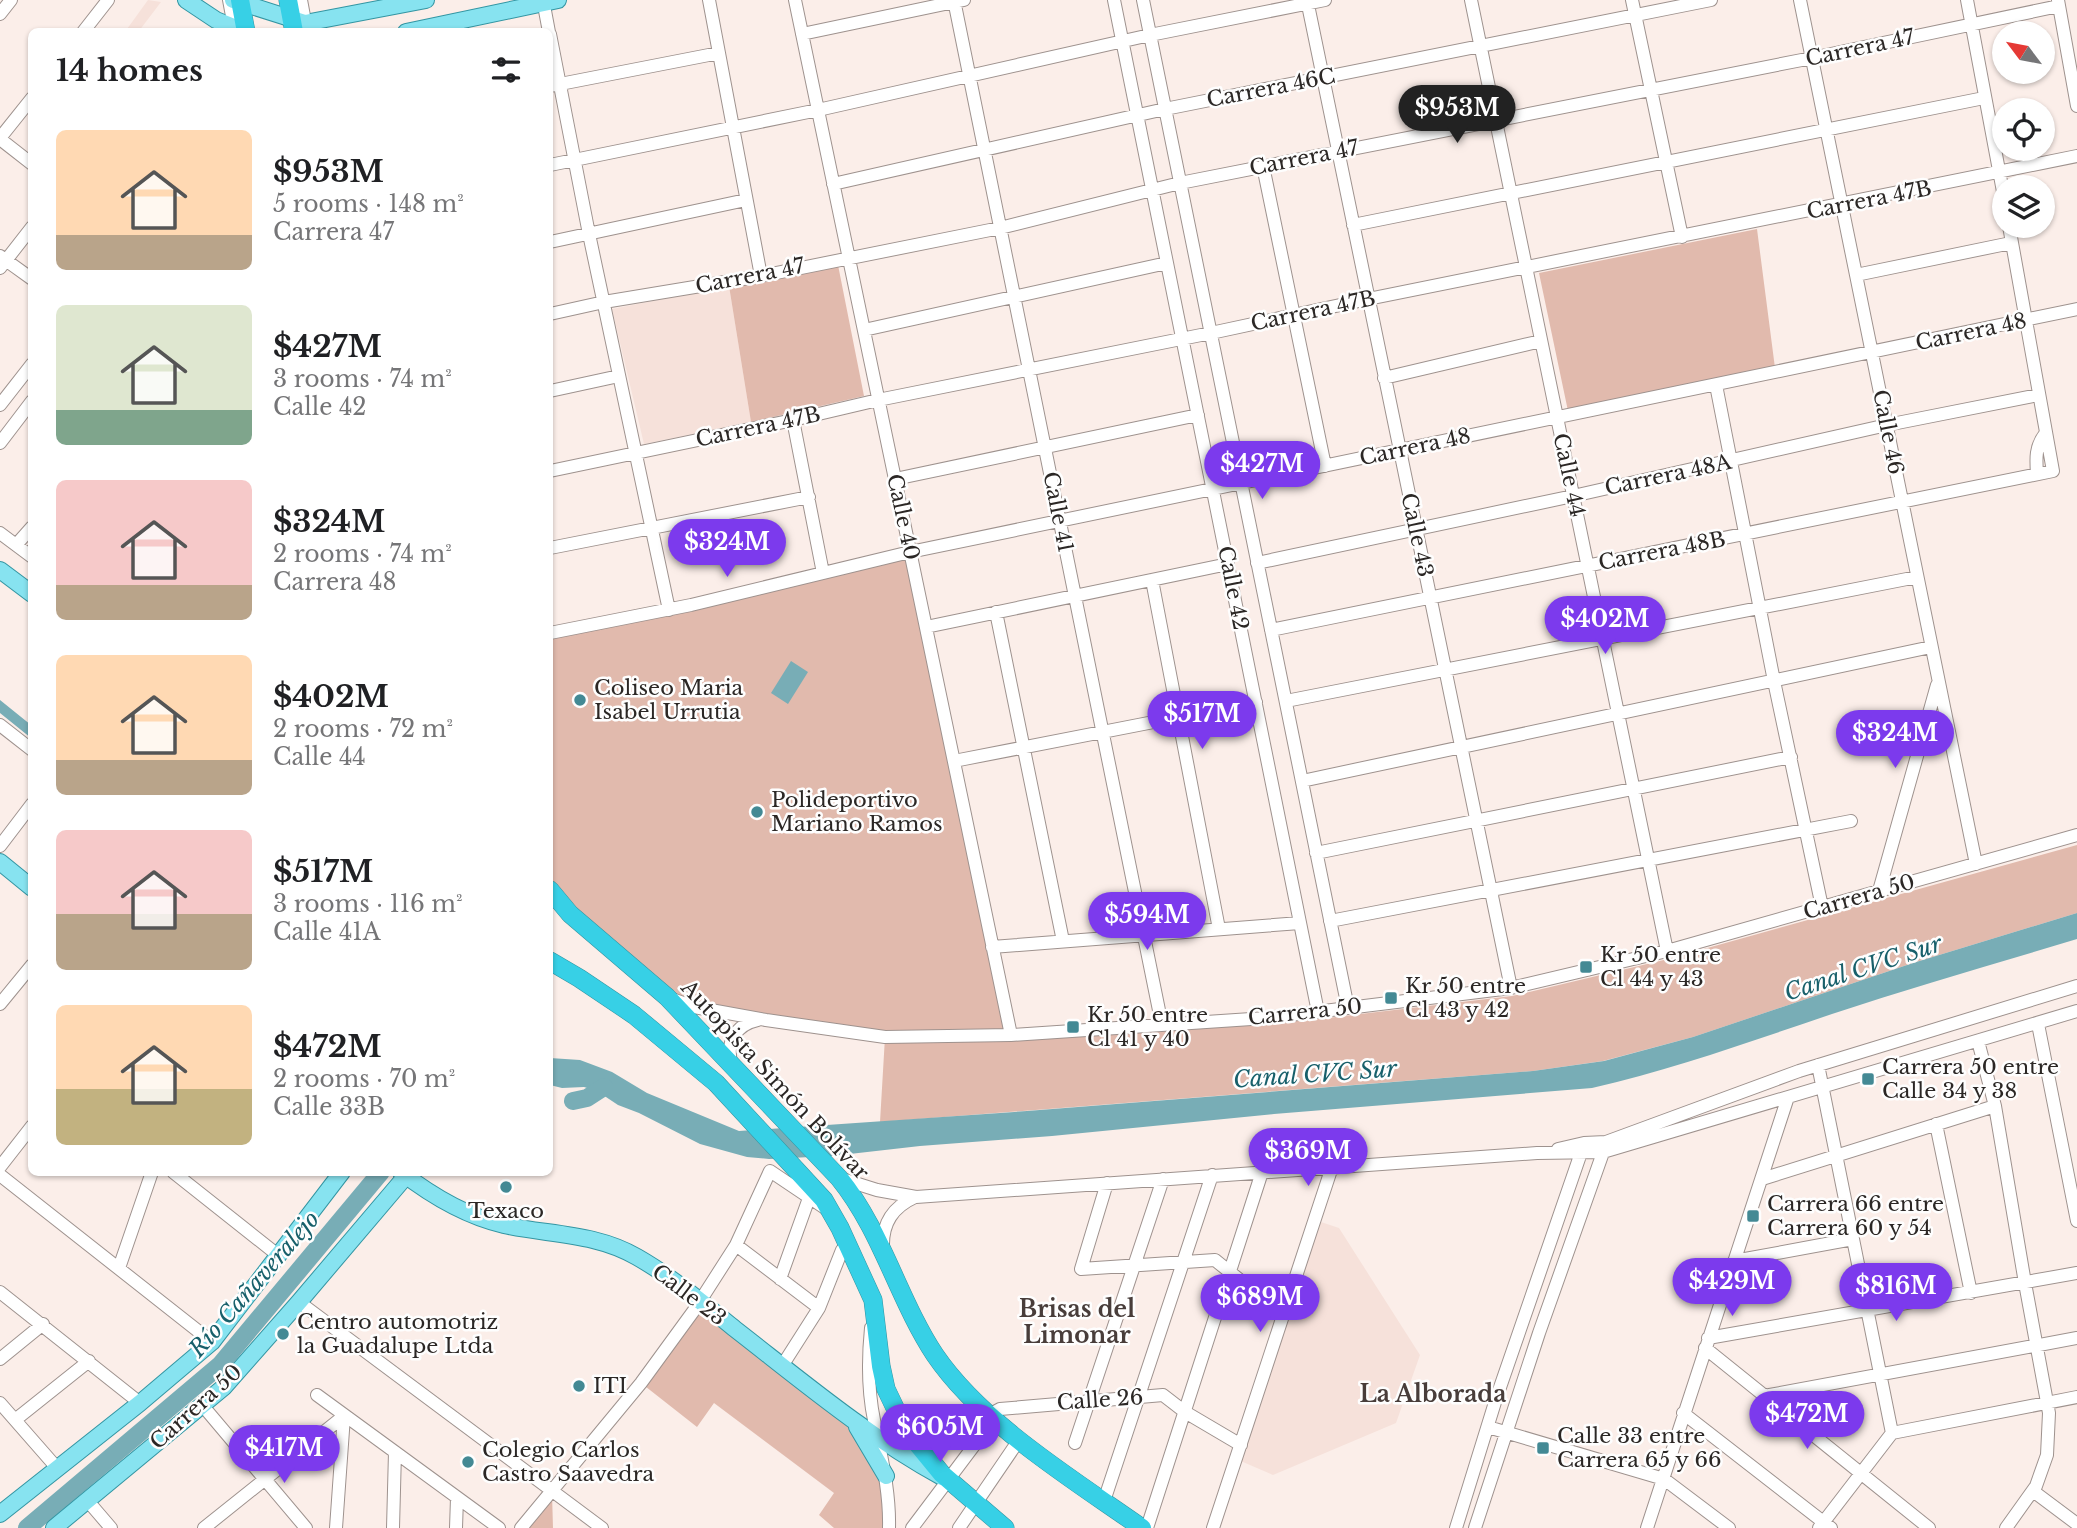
<!DOCTYPE html>
<meta charset="utf-8">
<style>
:root{--surface:#fff;--page:#f6f6f6;--text:#202124;--muted:#757577;--accent:#7c3aed}
body{margin:0;font-family:"Libre Baskerville",serif;background:var(--page);color:var(--text);height:100vh;display:flex;flex-direction:column;font-size:26px;white-space:nowrap}
*{box-sizing:border-box;margin:0}
p{font-size:23px;color:var(--muted)}
.icon{flex:none;width:38px;height:38px;fill:none;stroke:currentColor;stroke-width:2;stroke-linecap:round;stroke-linejoin:round}
.map{position:relative;flex:1;overflow:hidden}
.panel{position:absolute;left:28px;top:28px;width:525px;height:1148px;display:flex;flex-direction:column;background:var(--surface);border-radius:10px;box-shadow:0 2px 5px #0004}
.panel>*{flex:none}
.needle{width:46px;rotate:302deg}
.tools{position:absolute;left:1992px;top:21px;display:grid;gap:14px}
.tools a{display:grid;place-items:center;width:63px;height:63px;border-radius:50%;background:var(--surface);box-shadow:0 2px 5px #0004;font-size:35px}
.price{position:absolute;translate:-50% -60px;padding:0 16px;border-radius:24px;background:var(--accent);color:#fff;font-size:23px;line-height:46px;filter:drop-shadow(0 2px 4px #0008)}
.price::after{content:'';position:absolute;left:50%;top:42px;width:21px;height:16px;margin-left:-10px;background:inherit;clip-path:polygon(0 0,100% 0,50% 100%)}
.price.selected{background:#222;color:#fff}
ul{padding:0;list-style:none}
li{display:flex;align-items:center;gap:21px;height:175px;padding:0 28px}
li span{display:grid;place-items:center;flex:none;width:196px;height:140px;border-radius:10px;color:#555}
li>.icon{margin-inline-start:auto}
span .icon{width:84px;height:84px;fill:#fffc;stroke-width:1}
li b{font-size:30px}
h2{display:flex;justify-content:space-between;align-items:center;height:84px;padding:0 28px;font-size:30px}
.map>svg:first-child{display:block}
.built{fill:#f6e1da}
.green{fill:#e1baad}
.water{fill:#78adb6}
.lines{fill:none;stroke-linecap:round;stroke-linejoin:round}
.river{stroke:#78adb6;stroke-width:18}
.minor-casing{stroke:#9e928e;stroke-width:14}
.major-casing{stroke:#3395a2;stroke-width:18}
.highway-casing{stroke:#3395a2;stroke-width:19}
.minor{stroke:#fff;stroke-width:12}
.major{stroke:#87e3f0;stroke-width:16}
.highway{stroke:#37d0e6;stroke-width:18}
.poi-dot{fill:#438994;stroke:#fefefe;stroke-width:2.5}
.labels{text-anchor:middle;stroke-width:5;stroke-linejoin:round;paint-order:stroke}
.street-label{font-size:21px;fill:#2b2725;stroke:#fefefe}
.poi-label{font-size:21px;fill:#2b2725;stroke:#fefefe;text-anchor:start}
.water-label{font-size:23px;font-style:italic;fill:#18606b;stroke:#fefefe}
.neighbourhood-label{font-size:23px;font-weight:bold;fill:#483d3a;stroke:#fefefe}
</style>
<div class="map">
<svg width="2077" height="1528" viewBox="0 0 2077 1528">
<rect width="100%" height="100%" fill="#fbeee9"/>
<path class="built" d="M 148,0 L 161,2 L 139,31 L 130,31 L 127,29 Z
M 729,286 L 751,422 L 644,444 L 612,309 Z
M 1315,1220 L 1339,1228 L 1420,1355 L 1396,1423 L 1273,1475 L 1236,1459 Z"/>
<path class="green" d="M 1757,229 L 1775,368 L 1568,411 L 1539,273 Z
M 838,265 L 864,396 L 751,422 L 729,286 Z
M 910,552 L 1011,1035 L 1266,1018 L 1310,1020 L 1512,996 L 1668,959 L 2077,845 L 2077,913 L 1913,963 L 1693,1037 L 1603,1061 L 1533,1071 L 880,1122 L 885,1037 L 682,1004 L 550,890 L 550,633 Z
M 700,1301 L 878,1437 L 889,1528 L 834,1528 L 819,1515 L 834,1493 L 714,1403 L 697,1427 L 641,1383 Z
M 552,1493 L 553,1528 L 521,1528 Z"/>
<path class="water" d="M 791,661 L 808,672 L 788,704 L 771,693 Z
M 0,700 L 31,725 L 31,738 L 0,713 Z
M 2077,913 L 2077,939 C 1995,964 1913,987 1832,1014 C 1752,1041 1674,1069 1592,1088 L 1274,1114 L 1052,1136 L 920,1146 L 832,1156 L 769,1159 L 747,1157 L 700,1144 L 639,1113 L 618,1105 L 597,1091 L 584,1087 L 562,1088 L 550,1085 L 550,1058 L 580,1060 L 612,1072 L 647,1093 L 739,1131 L 1027,1111 L 1533,1071 L 1604,1061 L 1693,1037 L 1913,963 Z"/>
<g class="lines">
<path class="river" d="M 573,1101 L 587,1098 L 604,1087
M 27,1528 L 220,1365 L 381,1172"/>
<defs>
<path id="minor" d="M 229,0 L 235,32
M 301,0 L 307,32
M 543,0 L 549,32
M 709,0 L 761,276
M 795,0 L 1011,1035
M 954,0 L 1162,1025
M 1114,0 L 1318,1012
M 1143,0 L 1348,1008
M 1307,0 L 1511,988
M 1471,0 L 1667,951
M 1632,0 L 1682,237
M 1800,0 L 1976,864
M 1967,0 L 2004,197
M 2058,0 L 2077,106
M 0,14 L 11,0
M 83,32 L 108,0
M 550,34 L 589,234 L 669,610
M 802,34 L 964,0
M 550,86 L 719,53
M 0,138 L 32,98
M 0,139 L 32,164
M 550,165 L 818,110 L 1150,35 L 1325,0
M 1263,166 L 1325,466
M 833,184 L 1165,109 L 1711,0
M 1353,225 L 1984,98
M 550,242 L 746,200
M 0,256 L 32,279
M 0,268 L 32,227
M 1856,275 L 2011,243
M 550,314 L 604,302 L 761,276 L 1000,228 L 1180,183 L 1812,58 L 2059,6
M 864,330 L 1167,263
M 1384,378 L 1541,341
M 1716,385 L 1774,681 L 1822,907
M 550,391 L 619,376
M 0,405 L 32,364
M 793,420 L 823,573
M 0,443 L 32,401
M 550,471 L 793,420 L 878,400 L 1211,333 L 1368,299 L 2077,156
M 2037,474 C 2036,459 2035,447 2045,434
M 895,479 L 1198,415
M 0,533 L 32,557
M 16,545 L 32,527
M 550,548 L 809,497
M 1257,563 L 1573,496 L 1887,425 L 2038,395
M 1152,580 L 1219,929
M 996,612 L 1063,941
M 926,627 L 1228,564
M 1271,630 L 2053,471 L 2009,226
M 550,633 L 691,605 L 910,552 L 2077,309
M 1286,701 L 1917,577
M 0,725 L 32,750
M 954,761 L 1256,702
M 1302,781 L 1931,647
M 0,846 L 32,804
M 1316,853 L 1791,757
M 1879,891 L 1937,685
M 1330,921 L 1851,821
M 992,947 L 1300,923
M 672,999 L 694,1007 L 766,1020 L 885,1037 L 1011,1035 L 1266,1018 L 1511,988 L 1667,951 L 2077,835
M 0,1004 L 32,965
M 2038,1024 L 2077,1221
M 1978,1041 L 1995,1106 L 2025,1283 L 2049,1413 L 2047,1455 L 2036,1486 L 2006,1528
M 1818,1065 L 1892,1433
M 732,1066 C 725,1043 735,1025 758,1020
M 1936,1124 L 1971,1293
M 1558,1149 L 1584,1143 L 1606,1142 L 1799,1071 L 2077,986
M 0,1167 L 32,1126
M 173,1172 L 279,1256
M 0,1175 L 212,1342
M 839,1178 L 877,1190 L 916,1197 L 1537,1153 L 1603,1152 L 2077,1011
M 1762,1179 L 1995,1106
M 1107,1183 L 1081,1269 L 1215,1260 L 1246,1285 L 1289,1299
M 736,1245 L 819,1308
M 883,1248 C 882,1223 893,1207 915,1197
M 1734,1261 L 1853,1239
M 119,1268 L 152,1172
M 780,1279 L 809,1198
M 0,1292 L 140,1403
M 299,1302 L 602,1528
M 871,1328 C 868,1358 868,1391 874,1420 C 881,1456 890,1491 889,1528
M 1708,1338 L 2077,1273
M 1705,1348 L 1929,1528
M 0,1359 L 43,1324
M 782,1366 L 819,1308 L 842,1250 L 848,1246
M 317,1395 L 499,1528
M 1764,1396 L 2077,1338
M 0,1403 L 57,1468
M 203,1406 L 306,1528
M 1683,1413 L 1831,1528
M 989,1415 L 1000,1409 L 1163,1395 L 1185,1412 L 1241,1445
M 15,1420 L 89,1361
M 1488,1427 L 1664,1479 L 1729,1528
M 1075,1443 L 1163,1179
M 2033,1491 L 2077,1524
M 87,1500 L 111,1528
M 1104,1501 L 1212,1175
M 204,1528 L 344,1416
M 336,1528 L 344,1416
M 393,1528 L 395,1452
M 456,1528 L 457,1498
M 521,1528 L 641,1383 L 695,1309 L 736,1245 L 770,1171 L 825,1208
M 912,1528 L 994,1419
M 959,1528 L 1019,1440
M 1147,1528 L 1262,1172
M 1213,1528 L 1332,1167
M 1456,1528 L 1496,1399 L 1583,1147
M 1475,1528 L 1539,1333 L 1605,1147
M 1647,1528 L 1788,1097
M 1819,1528 L 1892,1433 L 2077,1397"/>
<path id="major" d="M 186,0 L 216,20 L 246,32
M 233,0 L 305,23 L 426,0
M 406,32 L 558,0
M 0,570 L 32,594
M 0,862 L 32,888
M 401,1172 C 432,1196 465,1216 504,1225 C 550,1235 596,1233 637,1257 C 672,1277 704,1304 735,1329 C 802,1381 867,1436 942,1477
M 857,1427 L 886,1476
M 0,1514 L 140,1403 L 212,1342 L 342,1172
M 54,1528 L 224,1387 L 299,1302 L 406,1176"/>
<path id="highway" d="M 240,0 L 246,32
M 288,0 L 294,32
M 550,890 L 570,914 L 667,997 L 839,1178 C 882,1231 898,1299 935,1355 C 982,1424 1074,1480 1142,1528
M 550,961 L 579,978 L 634,1015 L 716,1083 L 824,1200 L 840,1228 L 873,1300 L 881,1366 L 886,1389 L 897,1412 L 910,1435 L 942,1474 L 1005,1528"/>
</defs>
<use href="#minor" class="minor-casing"/>
<use href="#major" class="major-casing"/>
<use href="#highway" class="highway-casing"/>
<use href="#minor" class="minor"/>
<use href="#major" class="major"/>
<use href="#highway" class="highway"/>
</g>
<g class="poi-dot">
<circle cx="580" cy="700" r="7"/>
<circle cx="757" cy="812" r="7"/>
<rect x="1579" y="960" width="14" height="14" rx="3.5"/>
<rect x="1384" y="991" width="14" height="14" rx="3.5"/>
<rect x="1066" y="1020" width="14" height="14" rx="3.5"/>
<rect x="1861" y="1072" width="14" height="14" rx="3.5"/>
<circle cx="506" cy="1187" r="7"/>
<rect x="1746" y="1209" width="14" height="14" rx="3.5"/>
<circle cx="283" cy="1334" r="7"/>
<circle cx="579" cy="1386" r="7"/>
<rect x="1536" y="1441" width="14" height="14" rx="3.5"/>
<circle cx="468" cy="1462" r="7"/>
</g>
<g class="labels">
<g class="street-label">
<text transform="translate(1860 48) rotate(-12)" y="7">Carrera 47</text>
<text transform="translate(1271 88) rotate(-11)" y="7">Carrera 46C</text>
<text transform="translate(1304 158) rotate(-11)" y="7">Carrera 47</text>
<text transform="translate(1869 200) rotate(-11)" y="7">Carrera 47B</text>
<text transform="translate(750 276) rotate(-11)" y="7">Carrera 47</text>
<text transform="translate(1313 311) rotate(-12)" y="7">Carrera 47B</text>
<text transform="translate(1971 332) rotate(-12)" y="7">Carrera 48</text>
<text transform="translate(758 427) rotate(-12)" y="7">Carrera 47B</text>
<text transform="translate(1888 432) rotate(79)" y="7">Calle 46</text>
<text transform="translate(1415 447) rotate(-12)" y="7">Carrera 48</text>
<text transform="translate(1569 475) rotate(78)" y="7">Calle 44</text>
<text transform="translate(1668 475) rotate(-12)" y="7">Carrera 48A</text>
<text transform="translate(1058 512) rotate(79)" y="7">Calle 41</text>
<text transform="translate(903 517) rotate(78)" y="7">Calle 40</text>
<text transform="translate(1417 535) rotate(78)" y="7">Calle 43</text>
<text transform="translate(1662 551) rotate(-11)" y="7">Carrera 48B</text>
<text transform="translate(1233 588) rotate(79)" y="7">Calle 42</text>
<text transform="translate(1859 897) rotate(-16)" y="7">Carrera 50</text>
<text transform="translate(1305 1012) rotate(-6)" y="7">Carrera 50</text>
<text transform="translate(775 1080) rotate(47)" y="7">Autopista Simón Bolívar</text>
<text transform="translate(689 1295) rotate(37)" y="7">Calle 23</text>
<text transform="translate(1100 1400) rotate(-4)" y="7">Calle 26</text>
<text transform="translate(196 1407) rotate(-42)" y="7">Carrera 50</text>
</g>
<g class="poi-label">
<text x="594" y="695">Coliseo Maria<tspan x="594" dy="24">Isabel Urrutia</tspan></text>
<text x="771" y="807">Polideportivo<tspan x="771" dy="24">Mariano Ramos</tspan></text>
<text x="1600" y="962">Kr 50 entre<tspan x="1600" dy="24">Cl 44 y 43</tspan></text>
<text x="1405" y="993">Kr 50 entre<tspan x="1405" dy="24">Cl 43 y 42</tspan></text>
<text x="1087" y="1022">Kr 50 entre<tspan x="1087" dy="24">Cl 41 y 40</tspan></text>
<text x="1882" y="1074">Carrera 50 entre<tspan x="1882" dy="24">Calle 34 y 38</tspan></text>
<text x="1767" y="1211">Carrera 66 entre<tspan x="1767" dy="24">Carrera 60 y 54</tspan></text>
<text x="506" y="1218" text-anchor="middle">Texaco</text>
<text x="297" y="1329">Centro automotriz<tspan x="297" dy="24">la Guadalupe Ltda</tspan></text>
<text x="593" y="1393">ITI</text>
<text x="1557" y="1443">Calle 33 entre<tspan x="1557" dy="24">Carrera 65 y 66</tspan></text>
<text x="482" y="1457">Colegio Carlos<tspan x="482" dy="24">Castro Saavedra</tspan></text>
</g>
<g class="water-label">
<text transform="translate(1863 968) rotate(-18)" y="8">Canal CVC Sur</text>
<text transform="translate(1315 1074) rotate(-4)" y="8">Canal CVC Sur</text>
<text transform="translate(254 1284) rotate(-49)" y="8">Río Cañaveralejo</text>
</g>
<g class="neighbourhood-label">
<text x="1077" y="1317">Brisas del<tspan x="1077" dy="26">Limonar</tspan></text>
<text x="1433" y="1402">La Alborada</text>
</g>
</g>
</svg>
<div class="tools">
<a><svg class="needle" viewBox="-14 -14 28 28"><path d="M0-13l5 13h-10z" fill="#e53935"/><path d="M0 13l5-13h-10z" fill="#757577"/></svg></a>
<a><svg class="icon" aria-label="locate" viewBox="0 0 24 24"><circle cx="12" cy="12" r="6"/><path d="M12 2v4M12 18v4M2 12h4M18 12h4"/></svg></a>
<a><svg class="icon" aria-label="layers" viewBox="0 0 24 24"><path d="M12 4l9 5-9 5-9-5zM3 14l9 5 9-5"/></svg></a>
</div>
<b class="price selected" style="left:1457px;top:145px">$953M</b>
<b class="price" style="left:1262px;top:501px">$427M</b>
<b class="price" style="left:727px;top:579px">$324M</b>
<b class="price" style="left:1605px;top:656px">$402M</b>
<b class="price" style="left:1202px;top:751px">$517M</b>
<b class="price" style="left:1895px;top:770px">$324M</b>
<b class="price" style="left:1147px;top:952px">$594M</b>
<b class="price" style="left:1308px;top:1188px">$369M</b>
<b class="price" style="left:1732px;top:1318px">$429M</b>
<b class="price" style="left:1896px;top:1323px">$816M</b>
<b class="price" style="left:1260px;top:1334px">$689M</b>
<b class="price" style="left:1807px;top:1451px">$472M</b>
<b class="price" style="left:940px;top:1464px">$605M</b>
<b class="price" style="left:284px;top:1485px">$417M</b>
<section class="panel">
<h2>14 homes<svg class="icon" aria-label="filters" viewBox="0 0 24 24"><path d="M4 7h16M4 17h16"/><circle cx="9" cy="7" r="2"/><circle cx="15" cy="17" r="2"/></svg></h2>
<ul>
<li><span style="background:linear-gradient(#ffd9b3 75%,#b9a48a 0)"><svg class="icon" aria-label="home" viewBox="0 0 24 24"><path d="M3 11l9-7 9 7M6 9v11h12V9"/></svg></span><div><b>$953M</b><p>5 rooms · 148 m²</p><p>Carrera 47</p></div></li>
<li><span style="background:linear-gradient(#dfe7d0 75%,#7fa58c 0)"><svg class="icon" aria-label="home" viewBox="0 0 24 24"><path d="M3 11l9-7 9 7M6 9v11h12V9"/></svg></span><div><b>$427M</b><p>3 rooms · 74 m²</p><p>Calle 42</p></div></li>
<li><span style="background:linear-gradient(#f6c9c9 75%,#b9a48a 0)"><svg class="icon" aria-label="home" viewBox="0 0 24 24"><path d="M3 11l9-7 9 7M6 9v11h12V9"/></svg></span><div><b>$324M</b><p>2 rooms · 74 m²</p><p>Carrera 48</p></div></li>
<li><span style="background:linear-gradient(#ffd9b3 75%,#b9a48a 0)"><svg class="icon" aria-label="home" viewBox="0 0 24 24"><path d="M3 11l9-7 9 7M6 9v11h12V9"/></svg></span><div><b>$402M</b><p>2 rooms · 72 m²</p><p>Calle 44</p></div></li>
<li><span style="background:linear-gradient(#f6c9c9 60%,#b9a48a 0)"><svg class="icon" aria-label="home" viewBox="0 0 24 24"><path d="M3 11l9-7 9 7M6 9v11h12V9"/></svg></span><div><b>$517M</b><p>3 rooms · 116 m²</p><p>Calle 41A</p></div></li>
<li><span style="background:linear-gradient(#ffd9b3 60%,#c2b280 0)"><svg class="icon" aria-label="home" viewBox="0 0 24 24"><path d="M3 11l9-7 9 7M6 9v11h12V9"/></svg></span><div><b>$472M</b><p>2 rooms · 70 m²</p><p>Calle 33B</p></div></li>
</ul>
</section>
</div>
